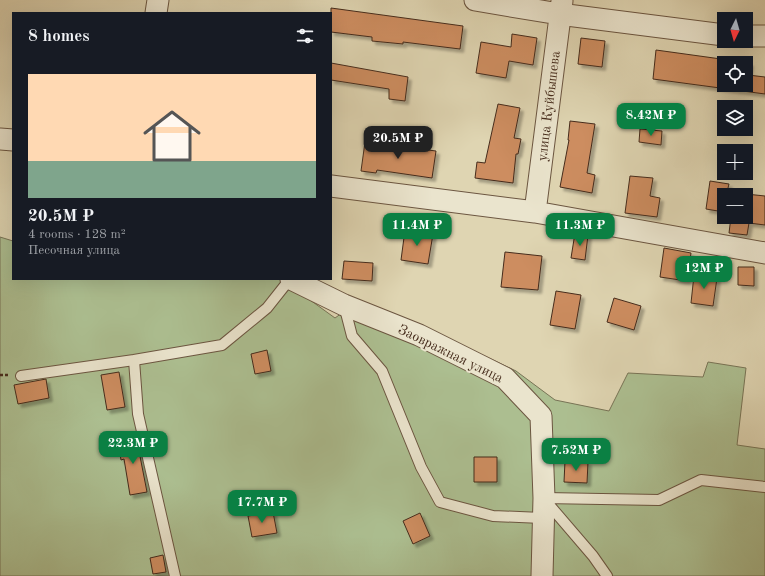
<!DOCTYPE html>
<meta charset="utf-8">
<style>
:root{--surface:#171b24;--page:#20242c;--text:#f1f3f6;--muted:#9ea1a6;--line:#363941;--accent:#0b8043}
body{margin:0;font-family:"Old Standard TT",serif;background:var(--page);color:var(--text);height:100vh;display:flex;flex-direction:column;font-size:15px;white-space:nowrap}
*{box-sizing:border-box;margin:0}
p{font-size:13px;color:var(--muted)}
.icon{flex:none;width:22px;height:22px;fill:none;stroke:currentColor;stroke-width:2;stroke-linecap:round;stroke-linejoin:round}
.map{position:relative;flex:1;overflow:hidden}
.drawer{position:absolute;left:12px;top:12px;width:320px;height:268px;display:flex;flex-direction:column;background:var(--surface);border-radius:0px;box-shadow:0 4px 16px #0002}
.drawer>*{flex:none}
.needle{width:26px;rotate:185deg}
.tools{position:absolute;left:717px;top:12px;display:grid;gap:8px}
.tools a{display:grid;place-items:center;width:36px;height:36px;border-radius:0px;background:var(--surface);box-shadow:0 4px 16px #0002;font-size:20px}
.price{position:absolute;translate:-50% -34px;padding:0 9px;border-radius:8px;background:var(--accent);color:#fff;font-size:13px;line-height:26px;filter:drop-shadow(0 1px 2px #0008)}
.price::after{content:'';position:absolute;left:50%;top:24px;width:12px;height:9px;margin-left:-6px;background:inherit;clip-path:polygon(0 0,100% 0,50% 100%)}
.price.current{background:#222;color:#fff}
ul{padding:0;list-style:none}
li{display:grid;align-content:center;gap:8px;height:212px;padding:0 16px}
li+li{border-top:1px solid var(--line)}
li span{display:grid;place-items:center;height:124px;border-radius:0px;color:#555}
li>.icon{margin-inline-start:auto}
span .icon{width:72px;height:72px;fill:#fffc;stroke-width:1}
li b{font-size:17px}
h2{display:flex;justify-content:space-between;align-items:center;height:48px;padding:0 16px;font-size:17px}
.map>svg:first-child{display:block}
.green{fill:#acbe90;stroke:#787456}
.building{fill:#cd8d61;stroke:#452b1b;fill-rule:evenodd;filter:url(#shadow)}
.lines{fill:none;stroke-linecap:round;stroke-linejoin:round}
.service-casing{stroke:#6c5641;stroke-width:12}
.minor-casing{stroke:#6c5641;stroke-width:23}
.path{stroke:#452b1b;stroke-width:2.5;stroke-dasharray:3 2;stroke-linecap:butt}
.service{stroke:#eae4cd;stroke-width:10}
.minor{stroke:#eae4cd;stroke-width:21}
.labels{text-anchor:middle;stroke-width:4;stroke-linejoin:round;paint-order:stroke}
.street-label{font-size:14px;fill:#452b1b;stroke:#eae4cd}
</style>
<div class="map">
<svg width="765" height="576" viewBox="0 0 765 576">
<defs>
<filter id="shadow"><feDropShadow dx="3.5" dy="3.5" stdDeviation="1" flood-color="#0004"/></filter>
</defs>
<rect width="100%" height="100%" fill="#dfd5b2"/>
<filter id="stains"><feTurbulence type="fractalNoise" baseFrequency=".005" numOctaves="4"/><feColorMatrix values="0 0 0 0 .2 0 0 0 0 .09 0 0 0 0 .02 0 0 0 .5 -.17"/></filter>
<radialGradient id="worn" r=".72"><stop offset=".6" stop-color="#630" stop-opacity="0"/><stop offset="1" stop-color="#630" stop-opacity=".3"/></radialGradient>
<path class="green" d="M 0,237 L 13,241 L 13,279 L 281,279 L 335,318 L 356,303 L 426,328 L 516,371 L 555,400 L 609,411 L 628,373 L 703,377 L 708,362 L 746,368 L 737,445 L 765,449 L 765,576 L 0,576 Z"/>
<path class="building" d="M 331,8 L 463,26 L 460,49 L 403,42 L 403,44 L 372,41 L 372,37 L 331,32 Z
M 512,34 L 537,38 L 533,65 L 509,61 L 506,78 L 476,73 L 481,42 L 511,47 Z
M 581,38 L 605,41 L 602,67 L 578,64 Z
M 656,50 L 750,63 L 748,75 L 765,77 L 765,94 L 653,79 ZM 724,63 L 746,63 L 746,85 L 724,85 Z
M 331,63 L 408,77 L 405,101 L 389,99 L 389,89 L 331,80 Z
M 498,104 L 520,108 L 514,138 L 521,139 L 518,154 L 516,154 L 513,183 L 475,178 L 477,162 L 485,163 Z
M 570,121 L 595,124 L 587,173 L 595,175 L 592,193 L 560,187 L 569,140 L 568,140 Z
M 640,129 L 662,131 L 661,145 L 639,142 Z
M 365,142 L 436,151 L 432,178 L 377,170 L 376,173 L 361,171 Z
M 630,176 L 653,178 L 650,196 L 660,198 L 657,217 L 625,213 Z
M 710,181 L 729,184 L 727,192 L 765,196 L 765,225 L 749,223 L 747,235 L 729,233 L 731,217 L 746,217 L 746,195 L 724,195 L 724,212 L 706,209 Z
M 405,230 L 433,234 L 428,264 L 401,260 Z
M 575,233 L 588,235 L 585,260 L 571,258 Z
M 664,248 L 691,253 L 687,281 L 660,277 Z
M 505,252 L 542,256 L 538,290 L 501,287 Z
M 344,261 L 373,263 L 372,281 L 342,279 Z
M 738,267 L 754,267 L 754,286 L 738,285 Z
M 694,275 L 717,278 L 713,306 L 691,303 Z
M 556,291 L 581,295 L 575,329 L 550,325 Z
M 614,298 L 641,306 L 634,330 L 607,322 Z
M 267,350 L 271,371 L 255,374 L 251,354 Z
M 119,372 L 125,407 L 107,410 L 101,375 Z
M 46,379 L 49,398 L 18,404 L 14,385 Z
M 136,436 L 147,492 L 130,495 L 124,459 L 121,460 L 118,440 Z
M 474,457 L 497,457 L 497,482 L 474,482 Z
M 565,461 L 588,462 L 587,483 L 564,482 Z
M 273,512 L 277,533 L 252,537 L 248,516 Z
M 420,513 L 430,536 L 413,544 L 403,521 Z
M 163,555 L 166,572 L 153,574 L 150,558 Z"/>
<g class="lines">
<defs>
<path id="service" d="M 344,305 L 352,336 L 382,371 L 421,467 L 440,502 L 493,516 L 542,518
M 21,376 L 134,360
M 544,498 L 659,500 L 701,480 L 765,487
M 545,500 L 593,556 L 607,576
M 175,576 L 138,414 L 134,360 L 222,345 L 267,308 L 290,279"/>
<path id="minor" d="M 475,0 L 559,14 L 724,35
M 156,13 L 158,0
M 746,36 L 765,36
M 0,139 L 13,140
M 331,186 L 535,212 L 765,253
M 535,212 L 562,1
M 291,279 L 344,305 L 419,335 L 505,378 L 541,416 L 544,498 L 542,576"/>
</defs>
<use href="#service" class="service-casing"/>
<use href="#minor" class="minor-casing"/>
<path class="path" d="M 0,375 L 8,375"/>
<use href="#service" class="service"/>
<use href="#minor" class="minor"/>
</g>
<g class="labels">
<g class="street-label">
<text transform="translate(548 106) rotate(-83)" y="5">улица Куйбышева</text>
<text transform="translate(451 353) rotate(26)" y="5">Заовражная улица</text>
</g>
</g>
<rect width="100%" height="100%" filter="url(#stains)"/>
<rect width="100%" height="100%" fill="url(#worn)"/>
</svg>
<div class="tools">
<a><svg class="needle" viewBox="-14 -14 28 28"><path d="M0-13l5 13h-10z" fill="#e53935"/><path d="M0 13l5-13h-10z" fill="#9ea1a6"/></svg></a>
<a><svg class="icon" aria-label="locate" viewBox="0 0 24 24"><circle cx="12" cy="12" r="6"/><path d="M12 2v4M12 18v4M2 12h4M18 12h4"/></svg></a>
<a><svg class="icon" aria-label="layers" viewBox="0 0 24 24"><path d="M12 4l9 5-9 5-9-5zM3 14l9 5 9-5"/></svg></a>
<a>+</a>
<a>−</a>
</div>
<b class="price" style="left:651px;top:137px">8.42M ₽</b>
<b class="price current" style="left:398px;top:160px">20.5M ₽</b>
<b class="price" style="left:417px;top:247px">11.4M ₽</b>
<b class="price" style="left:580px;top:247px">11.3M ₽</b>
<b class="price" style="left:704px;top:290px">12M ₽</b>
<b class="price" style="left:133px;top:465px">22.3M ₽</b>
<b class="price" style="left:576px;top:472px">7.52M ₽</b>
<b class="price" style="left:262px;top:524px">17.7M ₽</b>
<section class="drawer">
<h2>8 homes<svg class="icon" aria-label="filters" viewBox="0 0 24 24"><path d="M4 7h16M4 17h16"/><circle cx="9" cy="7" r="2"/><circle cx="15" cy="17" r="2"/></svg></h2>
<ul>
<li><span style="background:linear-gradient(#ffd9b3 70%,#7fa58c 0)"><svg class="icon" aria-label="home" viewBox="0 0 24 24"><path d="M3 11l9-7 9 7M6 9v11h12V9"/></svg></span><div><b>20.5M ₽</b><p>4 rooms · 128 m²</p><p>Песочная улица</p></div></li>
</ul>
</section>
</div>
